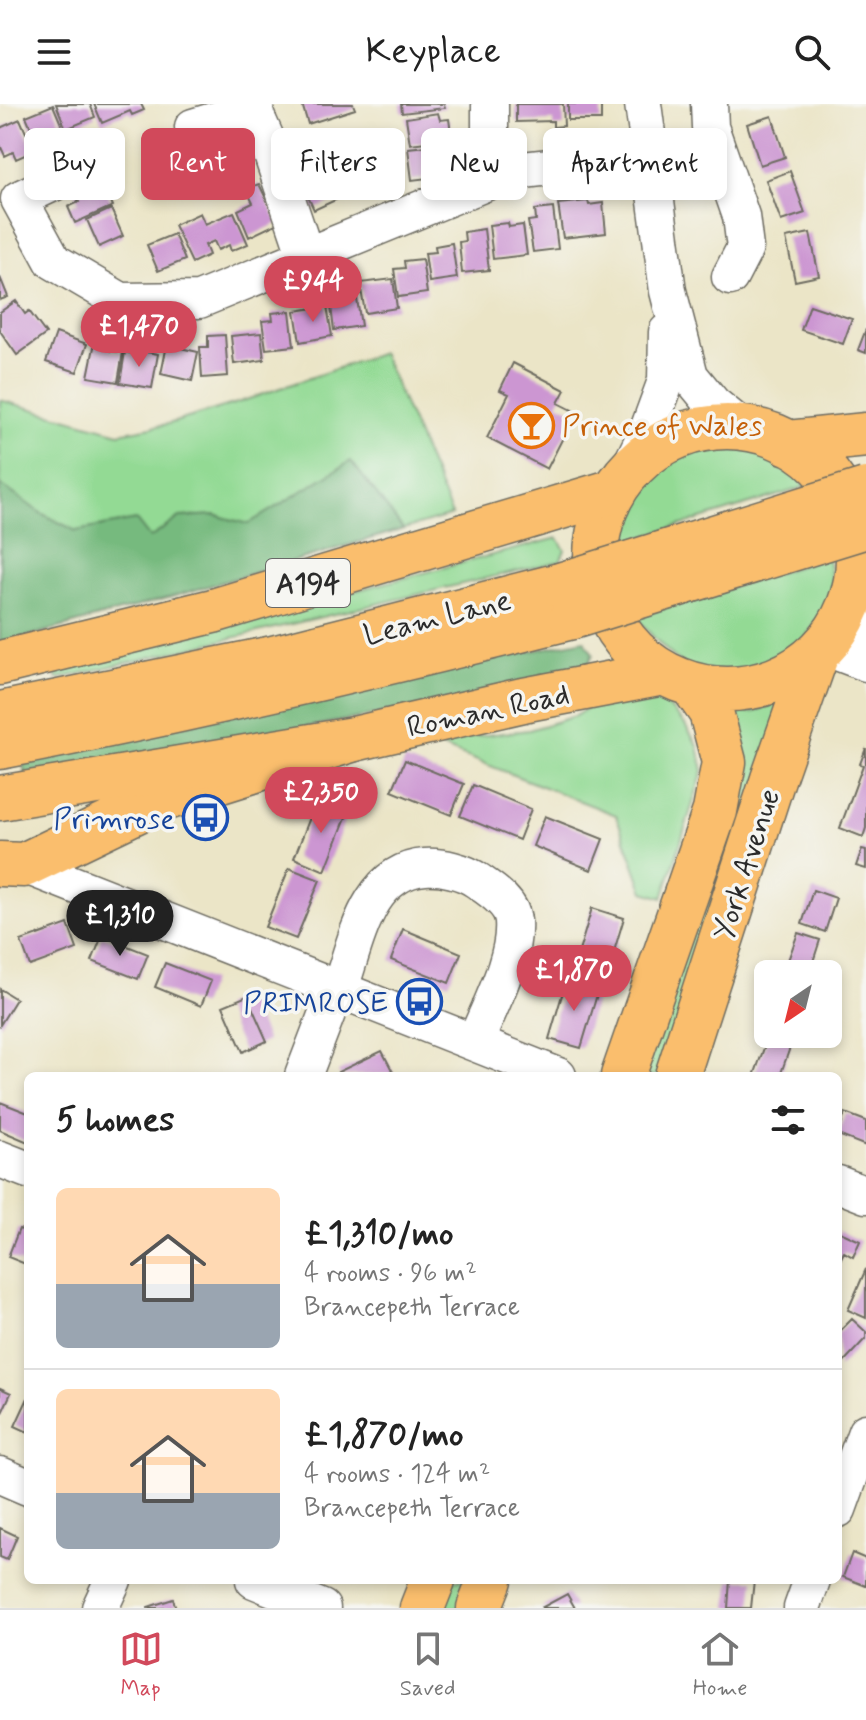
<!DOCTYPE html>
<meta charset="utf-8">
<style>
:root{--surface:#fff;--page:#f6f6f6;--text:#222;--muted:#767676;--line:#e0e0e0;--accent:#d1495b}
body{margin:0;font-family:Mynerve,sans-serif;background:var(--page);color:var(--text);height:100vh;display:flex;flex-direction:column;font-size:30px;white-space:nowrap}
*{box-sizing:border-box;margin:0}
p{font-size:26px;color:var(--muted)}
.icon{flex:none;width:44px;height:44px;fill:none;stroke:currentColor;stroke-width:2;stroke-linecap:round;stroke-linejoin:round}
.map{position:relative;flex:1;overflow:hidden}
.side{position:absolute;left:24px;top:968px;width:818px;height:512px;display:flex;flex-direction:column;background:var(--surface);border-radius:12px;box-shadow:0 4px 12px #0003}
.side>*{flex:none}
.hud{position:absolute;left:24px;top:24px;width:818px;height:72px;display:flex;gap:16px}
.needle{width:52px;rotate:215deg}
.controls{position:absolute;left:754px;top:856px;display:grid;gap:16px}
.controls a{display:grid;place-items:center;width:88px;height:88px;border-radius:12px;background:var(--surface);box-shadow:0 4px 12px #0003;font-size:40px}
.price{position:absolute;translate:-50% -68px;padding:0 18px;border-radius:28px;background:var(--accent);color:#fff;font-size:26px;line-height:52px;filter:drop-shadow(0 2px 4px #0008)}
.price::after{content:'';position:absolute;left:50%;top:48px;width:24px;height:18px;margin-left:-12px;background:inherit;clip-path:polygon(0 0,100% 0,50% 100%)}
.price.active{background:#222;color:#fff}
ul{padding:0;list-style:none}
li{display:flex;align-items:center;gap:24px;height:200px;padding:0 32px}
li+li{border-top:2px solid var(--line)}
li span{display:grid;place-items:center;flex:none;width:224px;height:160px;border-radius:12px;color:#555}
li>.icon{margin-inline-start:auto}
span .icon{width:96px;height:96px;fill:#fffc;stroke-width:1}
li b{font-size:34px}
h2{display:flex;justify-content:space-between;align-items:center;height:96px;padding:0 32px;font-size:34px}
.pill{padding:0 28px;border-radius:12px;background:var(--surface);box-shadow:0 4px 12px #0003;font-size:28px;line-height:72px}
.pill.active{background:var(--accent);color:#fff}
header{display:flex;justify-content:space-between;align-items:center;height:104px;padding:0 32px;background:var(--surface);font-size:36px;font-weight:600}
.menu{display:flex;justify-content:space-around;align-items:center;height:112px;border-top:2px solid var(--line);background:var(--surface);font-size:22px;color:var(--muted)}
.menu a{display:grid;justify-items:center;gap:4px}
.menu .active{color:var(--accent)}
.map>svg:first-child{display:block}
.green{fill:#93da94;stroke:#5f8260;stroke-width:2}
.forest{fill:#76ba7e;stroke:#507254;stroke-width:2}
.building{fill:#cc96d2}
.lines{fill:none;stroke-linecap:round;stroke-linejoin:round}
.minor-casing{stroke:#6e6c62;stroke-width:39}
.major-casing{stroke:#6e6c62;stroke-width:47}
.highway-casing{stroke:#6e6c62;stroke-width:47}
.minor{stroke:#fff;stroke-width:36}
.major{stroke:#fabe6d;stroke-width:44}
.highway{stroke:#fabe6d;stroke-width:44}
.highway-bridge-casing{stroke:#6e6c62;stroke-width:47;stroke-linecap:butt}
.highway-bridge{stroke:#fabe6d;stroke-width:44}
.labels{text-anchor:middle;stroke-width:7;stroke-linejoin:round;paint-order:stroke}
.shield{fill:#f6f6f2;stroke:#686867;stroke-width:2}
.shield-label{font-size:28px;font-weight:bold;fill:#2b2b2b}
.food-label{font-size:30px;fill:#c56008;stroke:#f6f6f2;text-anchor:start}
.street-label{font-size:30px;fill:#2b2b2b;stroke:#f6f6f2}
.transit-label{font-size:30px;fill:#164399;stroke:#f6f6f2;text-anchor:end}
</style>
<header><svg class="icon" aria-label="menu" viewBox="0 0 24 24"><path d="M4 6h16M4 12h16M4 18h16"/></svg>Keyplace<svg class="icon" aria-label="search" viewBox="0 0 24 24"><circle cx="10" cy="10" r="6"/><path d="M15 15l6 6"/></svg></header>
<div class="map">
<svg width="866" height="1504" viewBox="0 0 866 1504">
<rect width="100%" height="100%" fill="#f6f6f2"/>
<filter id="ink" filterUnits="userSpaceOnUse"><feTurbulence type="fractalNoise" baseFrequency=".0125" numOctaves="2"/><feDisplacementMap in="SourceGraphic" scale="16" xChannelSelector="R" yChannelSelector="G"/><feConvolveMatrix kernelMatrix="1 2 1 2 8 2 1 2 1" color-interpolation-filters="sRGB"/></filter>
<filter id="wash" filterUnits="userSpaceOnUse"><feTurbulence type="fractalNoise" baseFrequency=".006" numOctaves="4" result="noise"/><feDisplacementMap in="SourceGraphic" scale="32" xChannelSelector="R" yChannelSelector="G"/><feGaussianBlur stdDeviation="1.8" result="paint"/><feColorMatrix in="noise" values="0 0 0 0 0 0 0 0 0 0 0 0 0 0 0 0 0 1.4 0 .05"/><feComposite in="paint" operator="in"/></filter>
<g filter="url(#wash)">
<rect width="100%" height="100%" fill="#ebe5c7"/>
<path class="green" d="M 382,249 L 452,411 L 171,493 L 0,540 L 0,296 L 119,329 L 168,320 L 237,299 Z
M 700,342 L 746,342 L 785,357 L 805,383 L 623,439 L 639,388 L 665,361 Z
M 558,434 L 565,446 L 560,457 L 57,575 L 52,558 L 289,504 Z
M 828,453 C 829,463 833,475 832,484 C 831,500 802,542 789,550 C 774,560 736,576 719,574 C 683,569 658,539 636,513 Z
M 635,591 L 667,601 L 684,619 L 698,642 L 703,667 L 663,794 L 644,788 L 616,711 L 439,642 L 453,635 L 529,626 L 575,612 L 604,593 Z
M 775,600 L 788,611 L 659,972 L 638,972 L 728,610 L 754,608 Z
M 446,1476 L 472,1476 L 461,1504 L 436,1504 Z"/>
<path class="forest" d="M 351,357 L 403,425 L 171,493 L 0,540 L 0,383 L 3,382 L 39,408 L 76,427 L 136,416 L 150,434 L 180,413 L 215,411 L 248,420 Z
M 584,536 L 593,550 L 584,569 L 423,603 L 25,671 L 22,655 Z"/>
<g id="blocks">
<path class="building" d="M 56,0 L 90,0 L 95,13 L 66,25 Z
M 94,0 L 141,0 L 144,6 L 132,11 L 130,7 L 102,19 Z
M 302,0 L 353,0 L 355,5 L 308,20 Z
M 401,0 L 444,0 L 445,4 L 402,9 Z
M 516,0 L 563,0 L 564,22 L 553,23 L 553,17 L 516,18 Z
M 568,0 L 601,0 L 601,16 L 568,16 Z
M 53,1 L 64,27 L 37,38 L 26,12 Z
M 438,9 L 440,16 L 449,15 L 452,35 L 410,40 L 406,14 Z
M 772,12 L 785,53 L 760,61 L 747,20 Z
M 20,15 L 34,47 L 16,55 L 13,48 L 5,52 L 0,41 L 0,24 Z
M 213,36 L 217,45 L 227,41 L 235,57 L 198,74 L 193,63 L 179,69 L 172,55 Z
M 455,39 L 457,56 L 451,57 L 453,71 L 412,76 L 408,44 Z
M 366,52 L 376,77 L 350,89 L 339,63 Z
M 307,61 L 313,71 L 331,63 L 344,92 L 314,106 L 296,66 Z
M 790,67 L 805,109 L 781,117 L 766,76 Z
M 102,77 L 113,102 L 75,119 L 68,103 L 79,98 L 75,89 Z
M 259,80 L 278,119 L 249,133 L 238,106 L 253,99 L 246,85 Z
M 588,97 L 589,101 L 603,99 L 606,129 L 563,134 L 558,100 Z
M 553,104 L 558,145 L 533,148 L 528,117 L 536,116 L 535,106 Z
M 111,105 L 123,132 L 99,143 L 87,116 Z
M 234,108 L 248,140 L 231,147 L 229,141 L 218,146 L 214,137 L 205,141 L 209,151 L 192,159 L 174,121 L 200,109 L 205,120 Z
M 508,119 L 509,123 L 523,121 L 527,151 L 493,155 L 489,121 Z
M 484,125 L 489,166 L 462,169 L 459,138 L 465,137 L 464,128 Z
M 810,129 L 819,172 L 795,177 L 786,134 Z
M 174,130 L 185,156 L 158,167 L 147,141 Z
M 452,139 L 457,174 L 429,178 L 425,149 L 436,148 L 435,142 Z
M 422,155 L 427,189 L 398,193 L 394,165 L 405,164 L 404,157 Z
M 0,173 L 8,193 L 0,196 Z
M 393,175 L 397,204 L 365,209 L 360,179 Z
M 355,181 L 361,222 L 334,226 L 330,195 L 338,194 L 336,184 Z
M 16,197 L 25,210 L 29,207 L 46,230 L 17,251 L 0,227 L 0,208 Z
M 810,201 L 852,215 L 843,240 L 801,226 Z
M 327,202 L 332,232 L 300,238 L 295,207 Z
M 290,207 L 294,242 L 266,245 L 262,217 L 273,216 L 272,209 Z
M 866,225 L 866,249 L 858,246 Z
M 56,229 L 87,240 L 77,268 L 46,258 Z
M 261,229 L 264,256 L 234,260 L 231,232 Z
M 225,231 L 228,272 L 202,274 L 200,243 L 208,243 L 208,232 Z
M 95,238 L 112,241 L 111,247 L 123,248 L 118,278 L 88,273 Z
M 167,241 L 198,248 L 192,277 L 161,270 Z
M 141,247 L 158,250 L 152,284 L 120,279 L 125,248 L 140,251 Z
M 513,259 L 565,286 L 558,299 L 576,308 L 547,365 L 487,334 L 509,290 L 500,286 Z
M 866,644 L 866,724 L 863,733 L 840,724 L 863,661 L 860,660 Z
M 405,656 L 464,680 L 451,711 L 392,687 Z
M 473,681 L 531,705 L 519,736 L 460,712 Z
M 317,696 L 348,708 L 325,767 L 294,754 Z
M 545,712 L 603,735 L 591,766 L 533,742 Z
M 862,745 L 866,746 L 866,765 L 856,762 Z
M 289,764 L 320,776 L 296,835 L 265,823 Z
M 813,786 L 836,794 L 825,828 L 802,820 Z
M 592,804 L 624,814 L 606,874 L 574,864 Z
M 68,820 L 77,845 L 30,862 L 21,837 Z
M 403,825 L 461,849 L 449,879 L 391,856 Z
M 798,829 L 820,836 L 809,870 L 786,862 Z
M 102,832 L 148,850 L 138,875 L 92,857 Z
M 165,859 L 211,877 L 201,902 L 155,883 Z
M 567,874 L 599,884 L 581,944 L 549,935 Z
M 0,885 L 16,895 L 0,921 Z
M 247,892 L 267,937 L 243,948 L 223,902 Z
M 769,930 L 794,932 L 780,972 L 754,972 Z
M 382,947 L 394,970 L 340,972 L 338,968 Z
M 0,998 L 28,1009 L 28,1038 L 0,1026 Z
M 845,1009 L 866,1017 L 866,1042 L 838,1031 Z
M 19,1125 L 28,1128 L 28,1161 L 8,1153 Z
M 838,1127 L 860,1137 L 853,1153 L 844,1148 L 840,1156 L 838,1155 Z
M 866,1165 L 866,1214 L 848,1206 Z
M 852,1215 L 866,1228 L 866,1234 L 838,1264 L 838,1229 Z
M 0,1284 L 11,1289 L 0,1313 Z
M 28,1294 L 28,1328 L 15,1322 Z
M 0,1424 L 17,1432 L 7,1456 L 0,1453 Z
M 852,1449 L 866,1455 L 866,1482 L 843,1473 Z
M 730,1476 L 754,1476 L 751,1504 L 728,1504 Z
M 567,1490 L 575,1504 L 541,1504 Z
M 173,1495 L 176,1504 L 148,1504 L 148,1503 Z"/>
</g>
</g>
<g filter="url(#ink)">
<use href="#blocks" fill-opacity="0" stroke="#6e6c62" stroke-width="2"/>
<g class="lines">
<defs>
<path id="minor" d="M 256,0 L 253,5 L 268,39 L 306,152
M 643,0 L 668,187 L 690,272 L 713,300 L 744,325
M 709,0 L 710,23 L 741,112 L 745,144 L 730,173
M 193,23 L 253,5
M 104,55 L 19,95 L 53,157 L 121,197 L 199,196 L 514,67 L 649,52
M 490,77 L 490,0
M 627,369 L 648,326 L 666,277 L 667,228
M 851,496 L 866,531
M 824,543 L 866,559
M 24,761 L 558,972
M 340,884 C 356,839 367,767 425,763 C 442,762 464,767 478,777 C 491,786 512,799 513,817 C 516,855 489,903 475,939
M 303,972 L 337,883
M 0,1055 L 28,1066
M 838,1080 L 866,1091
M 0,1371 L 28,1383
M 838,1405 L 866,1328
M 254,1476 L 322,1504
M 100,1504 L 113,1476
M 802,1504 L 812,1476"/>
<path id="major" d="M596 454a131 131 0 1 1 262 0a131 131 0 1 1-262 0Z
M 788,339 L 866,331
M 0,760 L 24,761 L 157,697 L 354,635 L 523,596 L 664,569
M 623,972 L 715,707 L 724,658 L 711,608 L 692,581
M 677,972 L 773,675 L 817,549
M 422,1504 L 433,1476
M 479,1504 L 490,1476"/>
<path id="highway" d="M 0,559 L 213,507 L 614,387
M 0,610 L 273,554 L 560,481
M 0,643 C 192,606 382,561 572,513
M 0,694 L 354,635"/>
</defs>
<use href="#minor" class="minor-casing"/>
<use href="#major" class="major-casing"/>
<use href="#highway" class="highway-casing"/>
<use href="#minor" class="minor"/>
<use href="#major" class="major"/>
<use href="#highway" class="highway"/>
<defs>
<path id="highway-bridge" d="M 560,481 L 866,386
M 572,513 L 866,422"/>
</defs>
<use href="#highway-bridge" class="highway-bridge-casing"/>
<use href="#highway-bridge" class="highway-bridge"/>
</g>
</g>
<defs>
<symbol id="bar-ring" viewBox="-11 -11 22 22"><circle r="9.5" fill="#f6f6f2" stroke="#e8710a" stroke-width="1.5"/><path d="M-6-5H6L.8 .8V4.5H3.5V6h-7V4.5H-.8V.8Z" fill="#e8710a"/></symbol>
<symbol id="bus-ring" viewBox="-11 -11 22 22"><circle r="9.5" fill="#f6f6f2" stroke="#1a4fb4" stroke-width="1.5"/><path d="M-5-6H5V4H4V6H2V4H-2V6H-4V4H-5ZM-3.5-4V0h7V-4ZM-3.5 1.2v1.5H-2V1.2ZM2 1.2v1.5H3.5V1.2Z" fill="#1a4fb4"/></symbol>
</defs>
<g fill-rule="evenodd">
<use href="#bar-ring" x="506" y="296" width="51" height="51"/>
<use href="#bus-ring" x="180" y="688" width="51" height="51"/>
<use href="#bus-ring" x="394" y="872" width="51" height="51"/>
</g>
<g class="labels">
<rect class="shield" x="266" y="455" width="84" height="48" rx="6"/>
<g class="shield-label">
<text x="308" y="489">A194</text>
</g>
<g class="food-label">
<text x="562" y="331">Prince of Wales</text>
</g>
<g class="street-label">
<text transform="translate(437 513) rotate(-14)" y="10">Leam Lane</text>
<text transform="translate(488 606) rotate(-12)" y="10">Roman Road</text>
<text transform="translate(746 760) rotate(-72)" y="10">York Avenue</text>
</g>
<g class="transit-label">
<text x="175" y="724">Primrose</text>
<text x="388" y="908">PRIMROSE</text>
</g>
</g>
</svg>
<div class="controls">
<a><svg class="needle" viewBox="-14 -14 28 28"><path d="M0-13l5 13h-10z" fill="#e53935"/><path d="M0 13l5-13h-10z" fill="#767676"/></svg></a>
</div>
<b class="price" style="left:313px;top:220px">£944</b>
<b class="price" style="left:139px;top:265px">£1,470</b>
<b class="price" style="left:321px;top:731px">£2,350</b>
<b class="price active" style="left:120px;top:854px">£1,310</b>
<b class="price" style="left:574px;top:909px">£1,870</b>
<div class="hud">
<a class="pill">Buy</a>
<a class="pill active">Rent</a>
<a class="pill">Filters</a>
<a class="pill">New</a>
<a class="pill">Apartment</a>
</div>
<section class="side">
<h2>5 homes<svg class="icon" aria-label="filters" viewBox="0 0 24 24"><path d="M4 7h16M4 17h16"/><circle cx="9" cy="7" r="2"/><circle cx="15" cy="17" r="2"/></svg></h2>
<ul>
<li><span style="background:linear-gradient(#ffd9b3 60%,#9aa5b1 0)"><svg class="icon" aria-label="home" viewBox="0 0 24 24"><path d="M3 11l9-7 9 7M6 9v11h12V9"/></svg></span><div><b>£1,310/mo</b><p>4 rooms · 96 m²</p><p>Brancepeth Terrace</p></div></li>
<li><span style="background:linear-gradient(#ffd9b3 65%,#9aa5b1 0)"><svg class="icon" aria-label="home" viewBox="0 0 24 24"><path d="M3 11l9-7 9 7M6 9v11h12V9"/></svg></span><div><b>£1,870/mo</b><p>4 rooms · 124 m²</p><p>Brancepeth Terrace</p></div></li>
</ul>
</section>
</div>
<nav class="menu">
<a class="active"><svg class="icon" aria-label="map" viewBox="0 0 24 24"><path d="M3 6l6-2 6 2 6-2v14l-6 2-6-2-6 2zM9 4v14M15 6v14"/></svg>Map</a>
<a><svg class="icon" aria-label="saved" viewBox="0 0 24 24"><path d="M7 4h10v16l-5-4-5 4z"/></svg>Saved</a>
<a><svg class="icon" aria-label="home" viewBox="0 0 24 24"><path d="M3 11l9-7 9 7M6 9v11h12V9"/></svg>Home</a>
</nav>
